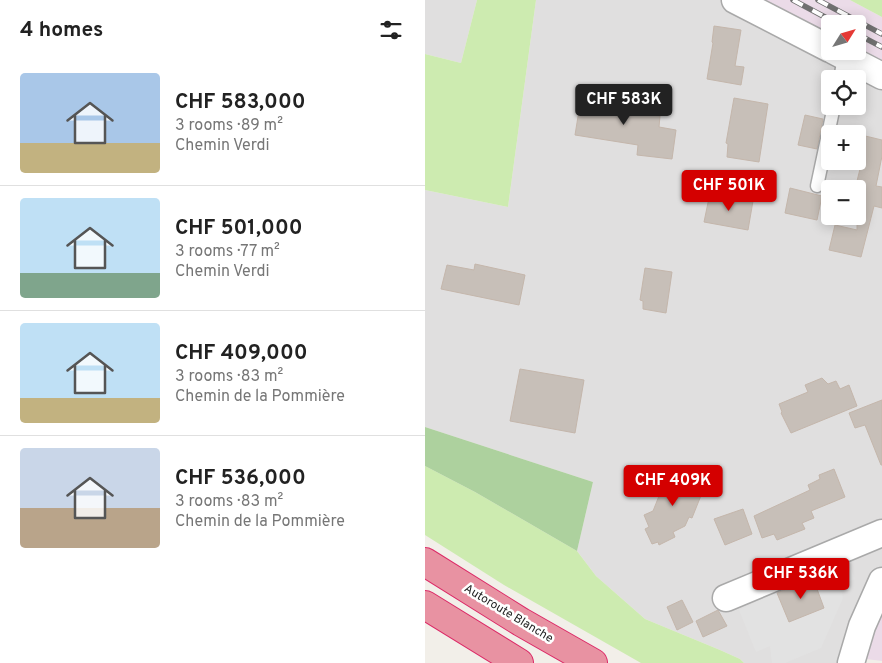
<!DOCTYPE html>
<meta charset="utf-8">
<style>
:root{--surface:#fff;--page:#f6f6f6;--text:#222;--muted:#767676;--line:#e0e0e0;--accent:#d40000}
body{margin:0;font-family:Overpass,sans-serif;background:var(--page);color:var(--text);height:100vh;display:flex;flex-direction:column;font-size:19px;white-space:nowrap}
*{box-sizing:border-box;margin:0}
p{font-size:16px;color:var(--muted)}
.icon{flex:none;width:28px;height:28px;fill:none;stroke:currentColor;stroke-width:2;stroke-linecap:round;stroke-linejoin:round}
.map{position:relative;flex:1;overflow:hidden}
.sheet{display:flex;flex-direction:column;background:var(--surface);width:425px}
.sheet>*{flex:none}
.needle{width:32px;rotate:53deg}
.tools{position:absolute;left:396px;top:15px;display:grid;gap:10px}
.tools a{display:grid;place-items:center;width:45px;height:45px;border-radius:5px;background:var(--surface);box-shadow:0 2px 12px #0003;font-size:25px}
.price{position:absolute;translate:-50% -42px;padding:0 11px;border-radius:5px;background:var(--accent);color:#fff;font-size:16px;line-height:32px;filter:drop-shadow(0 1px 2px #0008)}
.price::after{content:'';position:absolute;left:50%;top:30px;width:15px;height:11px;margin-left:-8px;background:inherit;clip-path:polygon(0 0,100% 0,50% 100%)}
.price.current{background:#222;color:#fff}
ul{padding:0;list-style:none}
li{display:flex;align-items:center;gap:15px;height:125px;padding:0 20px}
li+li{border-top:1px solid var(--line)}
li span{display:grid;place-items:center;flex:none;width:140px;height:100px;border-radius:5px;color:#555}
li>.icon{margin-inline-start:auto}
span .icon{width:60px;height:60px;fill:#fffc;stroke-width:1}
li b{font-size:21px}
h2{display:flex;justify-content:space-between;align-items:center;height:60px;padding:0 20px;font-size:21px}
main{display:flex;flex:1;min-height:0}
.map>svg:first-child{display:block}
.residential{fill:#e0dfdf;fill-rule:evenodd}
.industrial{fill:#ebdbe8}
.grass{fill:#cdebb0}
.forest{fill:#add19e}
.parking{fill:#e2e2e2}
.building{fill:#c7bfb8;stroke:#c4b6ab}
.lines{fill:none;stroke-linecap:round;stroke-linejoin:round}
.service-casing{stroke:#a9a9a9;stroke-width:15}
.minor-casing{stroke:#a9a9a9;stroke-width:29}
.motorway-casing{stroke:#dc2a67;stroke-width:30}
.service{stroke:#fff;stroke-width:12}
.minor{stroke:#fff;stroke-width:26}
.motorway{stroke:#e892a2;stroke-width:28}
.rail-casing{stroke:#707070;stroke-width:5.5}
.rail{stroke:#fff;stroke-width:4;stroke-dasharray:11;stroke-linecap:butt}
.labels{text-anchor:middle;stroke-width:5;stroke-linejoin:round;paint-order:stroke}
.street-label{font-size:12px;fill:#222;stroke:#fff}
</style>
<main>
<section class="sheet">
<h2>4 homes<svg class="icon" aria-label="filters" viewBox="0 0 24 24"><path d="M4 7h16M4 17h16"/><circle cx="9" cy="7" r="2"/><circle cx="15" cy="17" r="2"/></svg></h2>
<ul>
<li><span style="background:linear-gradient(#a9c7e8 70%,#c2b280 0)"><svg class="icon" aria-label="home" viewBox="0 0 24 24"><path d="M3 11l9-7 9 7M6 9v11h12V9"/></svg></span><div><b>CHF 583,000</b><p>3 rooms · 89 m²</p><p>Chemin Verdi</p></div></li>
<li><span style="background:linear-gradient(#bfe0f5 75%,#7fa58c 0)"><svg class="icon" aria-label="home" viewBox="0 0 24 24"><path d="M3 11l9-7 9 7M6 9v11h12V9"/></svg></span><div><b>CHF 501,000</b><p>3 rooms · 77 m²</p><p>Chemin Verdi</p></div></li>
<li><span style="background:linear-gradient(#bfe0f5 75%,#c2b280 0)"><svg class="icon" aria-label="home" viewBox="0 0 24 24"><path d="M3 11l9-7 9 7M6 9v11h12V9"/></svg></span><div><b>CHF 409,000</b><p>3 rooms · 83 m²</p><p>Chemin de la Pommière</p></div></li>
<li><span style="background:linear-gradient(#c9d6e8 60%,#b9a48a 0)"><svg class="icon" aria-label="home" viewBox="0 0 24 24"><path d="M3 11l9-7 9 7M6 9v11h12V9"/></svg></span><div><b>CHF 536,000</b><p>3 rooms · 83 m²</p><p>Chemin de la Pommière</p></div></li>
</ul>
</section>
<div class="map">
<svg width="457" height="663" viewBox="0 0 457 663">
<rect width="100%" height="100%" fill="#f2efe9"/>
<path class="residential" d="M 0,0 L 52,0 L 36,63 L 0,54 Z
M 111,0 L 334,0 L 457,65 L 457,612 L 441,663 L 319,663 L 315,659 L 295,650 L 220,619 L 171,576 L 152,551 L 168,482 L 0,427 L 0,190 L 83,207 ZM 405,79 L 432,79 L 432,106 L 405,106 ZM 405,134 L 432,134 L 432,161 L 405,161 ZM 405,189 L 432,189 L 432,216 L 405,216 Z"/>
<path class="industrial" d="M 334,0 L 425,0 L 457,17 L 457,65 L 432,51 L 432,24 L 405,24 L 405,37 Z
M 457,613 L 457,661 L 441,659 L 456,614 Z"/>
<path class="grass" d="M 52,0 L 111,0 L 83,207 L 0,190 L 0,54 L 36,63 Z
M 425,0 L 457,0 L 457,17 Z
M 0,466 L 50,492 L 152,551 L 171,576 L 220,619 L 295,650 L 315,659 L 319,663 L 216,663 L 79,585 L 0,535 Z"/>
<path class="forest" d="M 0,427 L 168,482 L 152,551 L 50,492 L 0,466 Z"/>
<path class="parking" d="M 423,561 L 430,579 L 415,586 L 418,598 L 396,648 L 360,663 L 347,663 L 345,646 L 331,652 L 314,610 L 331,602 L 330,599 L 351,590 L 364,622 L 399,608 L 386,576 Z"/>
<path class="building" d="M 289,26 L 316,30 L 310,66 L 319,67 L 316,85 L 282,79 L 288,43 L 287,42 Z
M 157,92 L 194,97 L 192,110 L 235,116 L 234,127 L 251,130 L 247,159 L 212,155 L 213,145 L 150,135 Z
M 309,98 L 343,104 L 334,162 L 302,157 L 303,144 L 301,143 Z
M 380,115 L 398,119 L 392,149 L 373,145 Z
M 432,134 L 457,140 L 457,156 L 451,186 L 457,187 L 457,208 L 449,206 L 436,257 L 404,250 L 410,225 L 432,230 L 432,189 L 430,189 L 436,165 L 432,164 Z
M 365,188 L 397,196 L 392,220 L 360,213 Z
M 285,193 L 328,201 L 323,230 L 279,222 Z
M 50,264 L 100,275 L 94,305 L 16,289 L 22,265 L 49,270 Z
M 220,268 L 247,272 L 241,313 L 218,309 L 218,301 L 215,300 Z
M 95,369 L 159,380 L 150,433 L 85,421 Z
M 397,378 L 403,384 L 411,381 L 415,389 L 424,385 L 432,406 L 366,433 L 356,413 L 357,412 L 354,404 L 383,392 L 380,385 Z
M 457,400 L 457,465 L 456,465 L 440,425 L 430,428 L 424,413 Z
M 409,469 L 420,497 L 386,511 L 389,518 L 377,523 L 380,529 L 352,540 L 349,534 L 337,538 L 329,516 L 385,490 L 383,485 L 395,479 L 394,475 Z
M 244,471 L 257,476 L 259,472 L 278,478 L 272,491 L 277,493 L 267,518 L 264,517 L 260,526 L 248,532 L 250,537 L 234,545 L 233,542 L 227,544 L 220,529 L 224,527 L 219,515 L 228,511 Z
M 318,509 L 327,534 L 300,545 L 289,519 Z
M 388,578 L 399,608 L 364,622 L 352,593 Z
M 257,600 L 268,622 L 252,630 L 242,607 Z
M 293,610 L 302,626 L 278,637 L 271,621 Z"/>
<g class="lines">
<defs>
<path id="service" d="M 415,79 L 419,57
M 392,186 L 409,106"/>
<path id="minor" d="M 310,0 L 405,49
M 409,51 L 457,76
M 301,598 L 457,533
M 426,663 L 437,626 L 457,581"/>
<path id="motorway" d="M 0,562 L 96,622 L 168,663
M 0,605 L 94,663"/>
</defs>
<use href="#service" class="service-casing"/>
<use href="#minor" class="minor-casing"/>
<use href="#motorway" class="motorway-casing"/>
<use href="#service" class="service"/>
<use href="#minor" class="minor"/>
<use href="#motorway" class="motorway"/>
<defs>
<path id="rail" d="M 368,0 L 413,24
M 393,0 L 457,34
M 432,34 L 457,47"/>
</defs>
<use href="#rail" class="rail-casing"/>
<use href="#rail" class="rail"/>
</g>
<g class="labels">
<g class="street-label">
<text transform="translate(84 613) rotate(31)" y="4">Autoroute Blanche</text>
</g>
</g>
</svg>
<div class="tools">
<a><svg class="needle" viewBox="-14 -14 28 28"><path d="M0-13l5 13h-10z" fill="#e53935"/><path d="M0 13l5-13h-10z" fill="#767676"/></svg></a>
<a><svg class="icon" aria-label="locate" viewBox="0 0 24 24"><circle cx="12" cy="12" r="6"/><path d="M12 2v4M12 18v4M2 12h4M18 12h4"/></svg></a>
<a>+</a>
<a>−</a>
</div>
<b class="price current" style="left:199px;top:126px">CHF 583K</b>
<b class="price" style="left:304px;top:212px">CHF 501K</b>
<b class="price" style="left:248px;top:507px">CHF 409K</b>
<b class="price" style="left:376px;top:600px">CHF 536K</b>
</div>
</main>
